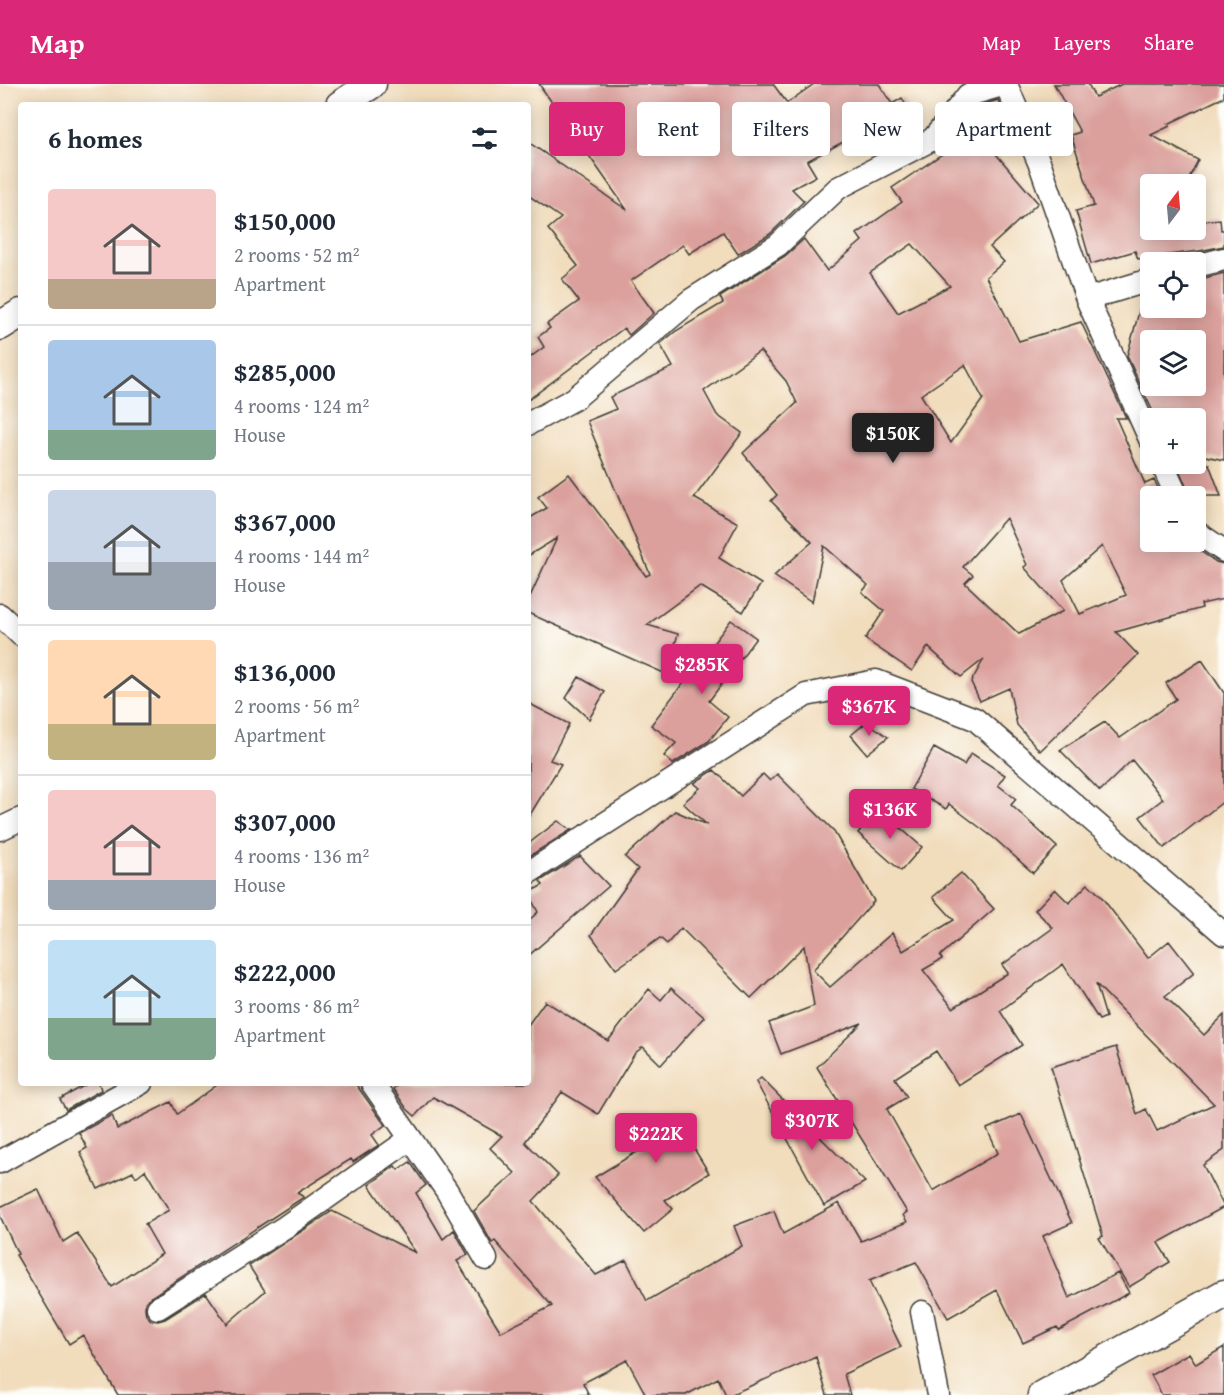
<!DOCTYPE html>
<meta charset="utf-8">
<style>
:root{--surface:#fff;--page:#f2f2f3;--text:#1f2937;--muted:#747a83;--line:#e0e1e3;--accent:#db2777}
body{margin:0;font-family:"Gentium Book Plus",serif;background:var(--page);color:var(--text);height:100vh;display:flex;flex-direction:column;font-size:22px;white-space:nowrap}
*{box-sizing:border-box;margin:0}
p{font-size:20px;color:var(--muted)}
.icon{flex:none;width:33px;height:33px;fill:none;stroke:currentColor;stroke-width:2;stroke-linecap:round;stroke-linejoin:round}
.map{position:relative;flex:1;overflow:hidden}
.side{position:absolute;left:18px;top:18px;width:513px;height:984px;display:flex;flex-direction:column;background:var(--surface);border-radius:6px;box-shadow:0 3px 15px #0003}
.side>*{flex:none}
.hud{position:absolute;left:549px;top:18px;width:570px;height:54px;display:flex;gap:12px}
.needle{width:39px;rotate:16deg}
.tools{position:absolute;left:1140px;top:90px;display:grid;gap:12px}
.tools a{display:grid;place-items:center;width:66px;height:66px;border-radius:6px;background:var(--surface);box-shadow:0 3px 15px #0003;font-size:30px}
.price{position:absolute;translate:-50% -51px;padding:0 14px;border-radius:6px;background:var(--accent);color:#fff;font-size:20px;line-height:39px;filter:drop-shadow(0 2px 3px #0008)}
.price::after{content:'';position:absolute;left:50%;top:36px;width:18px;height:14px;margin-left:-9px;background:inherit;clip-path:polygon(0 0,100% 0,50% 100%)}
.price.active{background:#222;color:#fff}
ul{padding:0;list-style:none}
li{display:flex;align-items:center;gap:18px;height:150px;padding:0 30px}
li+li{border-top:2px solid var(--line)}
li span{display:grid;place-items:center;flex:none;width:168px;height:120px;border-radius:6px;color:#555}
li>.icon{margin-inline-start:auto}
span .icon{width:72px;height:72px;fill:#fffc;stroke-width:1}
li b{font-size:26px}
h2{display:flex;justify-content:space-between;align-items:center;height:72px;padding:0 30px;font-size:26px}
.tag{padding:0 21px;border-radius:6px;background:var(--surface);box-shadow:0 3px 15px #0003;font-size:21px;line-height:54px}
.tag.active{background:var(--accent);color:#fff}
header{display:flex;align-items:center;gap:36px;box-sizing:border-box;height:84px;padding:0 30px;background:var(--accent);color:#fff}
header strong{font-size:28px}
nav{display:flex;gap:33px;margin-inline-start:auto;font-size:21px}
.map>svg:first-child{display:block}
.building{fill:#dba09c;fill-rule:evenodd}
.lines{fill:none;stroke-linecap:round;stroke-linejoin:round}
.minor-casing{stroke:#3c3934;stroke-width:25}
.tertiary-casing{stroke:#3c3934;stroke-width:31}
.minor{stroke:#fff;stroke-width:22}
.tertiary{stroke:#fff;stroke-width:28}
</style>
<header>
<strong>Map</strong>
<nav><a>Map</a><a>Layers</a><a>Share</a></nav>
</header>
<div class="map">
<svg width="1224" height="1311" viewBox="0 0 1224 1311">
<rect width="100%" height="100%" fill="#fdfcf7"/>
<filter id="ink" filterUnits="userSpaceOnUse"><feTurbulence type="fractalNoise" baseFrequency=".0167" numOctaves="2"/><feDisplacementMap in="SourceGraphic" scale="12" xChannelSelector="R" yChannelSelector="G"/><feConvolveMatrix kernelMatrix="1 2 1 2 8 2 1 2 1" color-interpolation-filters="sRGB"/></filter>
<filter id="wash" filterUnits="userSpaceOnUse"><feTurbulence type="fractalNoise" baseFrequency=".008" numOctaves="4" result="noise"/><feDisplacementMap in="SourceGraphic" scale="24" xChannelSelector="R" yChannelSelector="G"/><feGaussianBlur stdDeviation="1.35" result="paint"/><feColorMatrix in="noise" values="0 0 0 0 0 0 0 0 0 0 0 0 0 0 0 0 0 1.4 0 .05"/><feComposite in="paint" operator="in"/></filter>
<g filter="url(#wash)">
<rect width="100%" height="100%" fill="#f1dcbb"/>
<g id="blocks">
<path class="building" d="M 539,0 L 773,0 L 787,19 L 814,0 L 879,0 L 892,20 L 902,14 L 915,38 L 866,64 L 858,50 L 807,77 L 816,92 L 792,105 L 804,117 L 770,150 L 738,170 L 723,148 L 689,170 L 683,161 L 631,197 L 654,229 L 629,251 L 624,244 L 528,316 L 528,275 L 544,263 L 538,253 L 550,244 L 547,240 L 579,217 L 562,195 L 578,182 L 548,145 L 561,134 L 528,111 L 528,58 L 627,126 Z
M 1054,0 L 1088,0 L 1095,13 L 1122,0 L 1224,0 L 1224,13 L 1168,40 L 1170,42 L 1151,51 L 1198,76 L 1186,100 L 1150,100 L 1150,146 L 1196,146 L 1196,138 L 1220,135 L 1221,146 L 1224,146 L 1224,162 L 1199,167 L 1138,175 L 1135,167 L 1091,180 L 1076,127 L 1094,122 L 1071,51 L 1080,48 Z
M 998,16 L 1006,34 L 979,40 L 976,23 Z
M 966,35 L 1038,119 L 990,163 L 1004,178 L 986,193 L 1019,257 L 1081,238 L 1126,334 L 1116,334 L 1145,400 L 1154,396 L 1162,412 L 1150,412 L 1150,458 L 1187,458 L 1216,478 L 1224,480 L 1224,515 L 1201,520 L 1202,524 L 1116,548 L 1138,571 L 1040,667 L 1017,641 L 1009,604 L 980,617 L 971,598 L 984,575 L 961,593 L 928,563 L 912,587 L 865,555 L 884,527 L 862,508 L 868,501 L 824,462 L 812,518 L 774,492 L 812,458 L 771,417 L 777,411 L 743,369 L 797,319 L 786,297 L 760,267 L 704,307 L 717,331 L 742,349 L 694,414 L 738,439 L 719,474 L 761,500 L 743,528 L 700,502 L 647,541 L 678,550 L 666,590 L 528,529 L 528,517 L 557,454 L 528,472 L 528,435 L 547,424 L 538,413 L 569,390 L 646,492 L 650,490 L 587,337 L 616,325 L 610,313 L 673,283 L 660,260 L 676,247 L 723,219 L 720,213 L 785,172 L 804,155 L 827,187 L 862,157 L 857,150 L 902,118 L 892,104 L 948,66 L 945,62 ZM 912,160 L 950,202 L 898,229 L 870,189 ZM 965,281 L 983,315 L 951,359 L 921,311 ZM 1006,434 L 1027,481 L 1024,483 L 1063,527 L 1019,550 L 965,499 L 973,491 L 963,483 ZM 1102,462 L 1126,511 L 1080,530 L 1063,496 Z
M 1224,189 L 1224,376 L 1196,370 L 1196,334 L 1156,334 L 1127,272 L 1143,213 L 1150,214 L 1150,224 L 1203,224 L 1201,195 ZM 1150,256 L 1196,256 L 1196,302 L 1150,302 Z
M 1180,380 L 1209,380 L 1221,412 L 1190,412 L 1179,385 Z
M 731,536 L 756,554 L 709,617 L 728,633 L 709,657 L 673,680 L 664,672 L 676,659 L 651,641 Z
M 1202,576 L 1224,609 L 1224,717 L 1164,764 L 1140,733 L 1163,715 L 1132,676 L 1100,707 L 1060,666 L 1105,638 L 1120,654 L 1176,615 L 1166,599 Z
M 579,593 L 605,608 L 589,635 L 566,614 Z
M 528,619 L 569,640 L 550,676 L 561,680 L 528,734 Z
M 867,638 L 888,653 L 867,670 L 851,651 Z
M 934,664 L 964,681 L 971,669 L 1005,691 L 998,701 L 1016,715 L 1011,721 L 1057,763 L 1033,789 L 995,755 L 949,720 L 946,725 L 911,705 Z
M 714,686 L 741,712 L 763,690 L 770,697 L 777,690 L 833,746 L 874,817 L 813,886 L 830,903 L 892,849 L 903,867 L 954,836 L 933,813 L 961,789 L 994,825 L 940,872 L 942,875 L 923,886 L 953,924 L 1008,889 L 1002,881 L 1053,844 L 1035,826 L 1055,805 L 1069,819 L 1088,800 L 1100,811 L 1148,874 L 1169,857 L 1194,889 L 1165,912 L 1204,951 L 1224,931 L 1224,1066 L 1203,1081 L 1224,1123 L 1158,1159 L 1170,1178 L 1129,1203 L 1099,1154 L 1103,1152 L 1051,983 L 1116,963 L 1137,1030 L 1146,1025 L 1157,1047 L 1214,1020 L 1096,900 L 1106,933 L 1099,936 L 1063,880 L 1000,927 L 1022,961 L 958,1001 L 936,967 L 895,994 L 907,1013 L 887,1025 L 933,1107 L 998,1069 L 987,1045 L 1021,1030 L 1072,1139 L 1043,1152 L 1069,1214 L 1118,1189 L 1129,1209 L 1059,1246 L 1057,1243 L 1023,1259 L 997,1206 L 948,1234 L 916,1178 L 869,1197 L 901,1263 L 844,1290 L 850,1311 L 827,1311 L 816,1273 L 730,1311 L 726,1311 L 718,1294 L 686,1311 L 646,1311 L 627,1276 L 583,1299 L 589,1311 L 118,1311 L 83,1251 L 69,1260 L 16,1171 L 18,1170 L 0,1132 L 0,1123 L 38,1105 L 63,1158 L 77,1149 L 112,1203 L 162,1170 L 145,1140 L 169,1126 L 145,1086 L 136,1093 L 133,1088 L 98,1105 L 80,1068 L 87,1064 L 79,1049 L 112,1031 L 117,1045 L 171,1018 L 177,1030 L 220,999 L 355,999 L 385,1041 L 372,1051 L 379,1061 L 353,1078 L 351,1075 L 297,1109 L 304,1113 L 151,1213 L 146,1217 L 145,1224 L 146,1231 L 151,1236 L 158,1237 L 165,1235 L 206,1209 L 227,1240 L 265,1207 L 249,1182 L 332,1127 L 416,1169 L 369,1101 L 395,1082 L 398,1086 L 410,1078 L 426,1101 L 416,1109 L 443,1155 L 454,1146 L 468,1171 L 457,1177 L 501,1248 L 552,1222 L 495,1157 L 492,1159 L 474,1127 L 515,1089 L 490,1064 L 502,1052 L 433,1013 L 415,1032 L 407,1025 L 393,1005 L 399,999 L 528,999 L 528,941 L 545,917 L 608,957 L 649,905 L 661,916 L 671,904 L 704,933 L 661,981 L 643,963 L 635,969 L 598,1030 L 562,1008 L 525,1058 L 558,1091 L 533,1117 L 596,1191 L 626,1176 L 647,1217 L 742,1162 L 734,1142 L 774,1127 L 783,1150 L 839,1119 L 861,1157 L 907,1138 L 903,1131 L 907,1128 L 817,983 L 862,939 L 781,970 L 769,939 L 814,922 L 804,862 L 751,914 L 681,844 L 667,860 L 660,854 L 616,885 L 591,851 L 638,785 L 625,773 L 675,727 L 707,741 L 683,719 L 700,704 L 694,699 Z
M 879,725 L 922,763 L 901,787 L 858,749 Z
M 558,737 L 571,746 L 528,773 L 528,760 Z
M 580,772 L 609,802 L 528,872 L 528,837 L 538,828 L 528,809 L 543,801 L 540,797 Z
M 761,994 L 865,1098 L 824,1122 L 756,998 Z
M 89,999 L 99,999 L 101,1006 L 66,1026 L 60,1015 Z
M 680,1042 L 709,1089 L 665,1116 L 673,1125 L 644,1149 L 595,1093 Z
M 1224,1263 L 1224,1311 L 1162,1311 L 1151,1291 L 1189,1269 L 1196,1280 Z"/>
</g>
</g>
<g filter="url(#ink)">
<use href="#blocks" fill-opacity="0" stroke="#3c3934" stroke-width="1.5"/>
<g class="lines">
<defs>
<path id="minor" d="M 1196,182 L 1224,175
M 1087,215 L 1150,355
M 528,340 L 574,315 L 691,216 L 778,161 L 838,104 L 933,55 L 968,11 L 1006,0 L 1041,83 L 1087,215 L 1150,196
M 1162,380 L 1177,412
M 1196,448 L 1224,467
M 0,531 L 21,551
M 0,745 L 21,735
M 528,789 L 806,611 L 876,597 L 975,635 L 1224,850
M 372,999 L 447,1107 L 486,1175
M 0,1078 L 141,999
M 158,1224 L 285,1143 L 410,1055
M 922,1228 L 938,1311"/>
<path id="tertiary" d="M 340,21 L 372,0
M 0,242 L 21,229
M 1042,1311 L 1224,1210"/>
</defs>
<use href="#minor" class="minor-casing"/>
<use href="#tertiary" class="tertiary-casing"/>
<use href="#minor" class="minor"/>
<use href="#tertiary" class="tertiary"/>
</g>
</g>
</svg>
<div class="tools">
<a><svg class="needle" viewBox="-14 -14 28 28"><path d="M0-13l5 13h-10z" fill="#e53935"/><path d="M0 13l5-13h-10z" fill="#747a83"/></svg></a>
<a><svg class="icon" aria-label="locate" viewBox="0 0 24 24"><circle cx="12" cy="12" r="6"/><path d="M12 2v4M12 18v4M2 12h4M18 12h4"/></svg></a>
<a><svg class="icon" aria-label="layers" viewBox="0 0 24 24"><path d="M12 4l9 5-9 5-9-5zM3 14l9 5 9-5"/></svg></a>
<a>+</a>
<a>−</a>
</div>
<b class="price active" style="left:893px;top:380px">$150K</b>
<b class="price" style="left:702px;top:611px">$285K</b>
<b class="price" style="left:869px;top:653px">$367K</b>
<b class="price" style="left:890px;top:756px">$136K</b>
<b class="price" style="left:812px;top:1067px">$307K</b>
<b class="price" style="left:656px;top:1080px">$222K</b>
<div class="hud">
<a class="tag active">Buy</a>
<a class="tag">Rent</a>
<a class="tag">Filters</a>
<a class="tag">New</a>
<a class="tag">Apartment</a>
</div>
<section class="side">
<h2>6 homes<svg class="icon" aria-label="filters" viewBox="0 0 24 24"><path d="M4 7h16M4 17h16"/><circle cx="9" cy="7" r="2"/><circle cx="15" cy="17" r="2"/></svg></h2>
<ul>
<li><span style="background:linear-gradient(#f6c9c9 75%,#b9a48a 0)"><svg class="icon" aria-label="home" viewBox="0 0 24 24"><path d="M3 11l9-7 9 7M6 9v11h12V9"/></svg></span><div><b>$150,000</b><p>2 rooms · 52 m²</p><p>Apartment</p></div></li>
<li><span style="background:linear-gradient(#a9c7e8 75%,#7fa58c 0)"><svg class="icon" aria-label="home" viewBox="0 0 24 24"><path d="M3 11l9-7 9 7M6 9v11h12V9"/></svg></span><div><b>$285,000</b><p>4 rooms · 124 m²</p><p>House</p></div></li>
<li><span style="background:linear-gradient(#c9d6e8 60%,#9aa5b1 0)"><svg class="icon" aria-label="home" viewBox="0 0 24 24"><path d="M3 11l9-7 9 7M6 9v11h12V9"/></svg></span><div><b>$367,000</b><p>4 rooms · 144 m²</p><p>House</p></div></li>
<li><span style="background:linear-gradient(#ffd9b3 70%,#c2b280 0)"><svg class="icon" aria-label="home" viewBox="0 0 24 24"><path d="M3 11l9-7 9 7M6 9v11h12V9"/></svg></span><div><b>$136,000</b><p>2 rooms · 56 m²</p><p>Apartment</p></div></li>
<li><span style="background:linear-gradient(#f6c9c9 75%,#9aa5b1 0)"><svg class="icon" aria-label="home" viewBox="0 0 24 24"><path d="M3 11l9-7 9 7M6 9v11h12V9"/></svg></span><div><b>$307,000</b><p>4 rooms · 136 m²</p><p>House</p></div></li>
<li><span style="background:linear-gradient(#bfe0f5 65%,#7fa58c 0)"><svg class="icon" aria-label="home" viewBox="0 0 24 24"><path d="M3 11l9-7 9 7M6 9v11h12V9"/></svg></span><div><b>$222,000</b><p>3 rooms · 86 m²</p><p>Apartment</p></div></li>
</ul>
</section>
</div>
